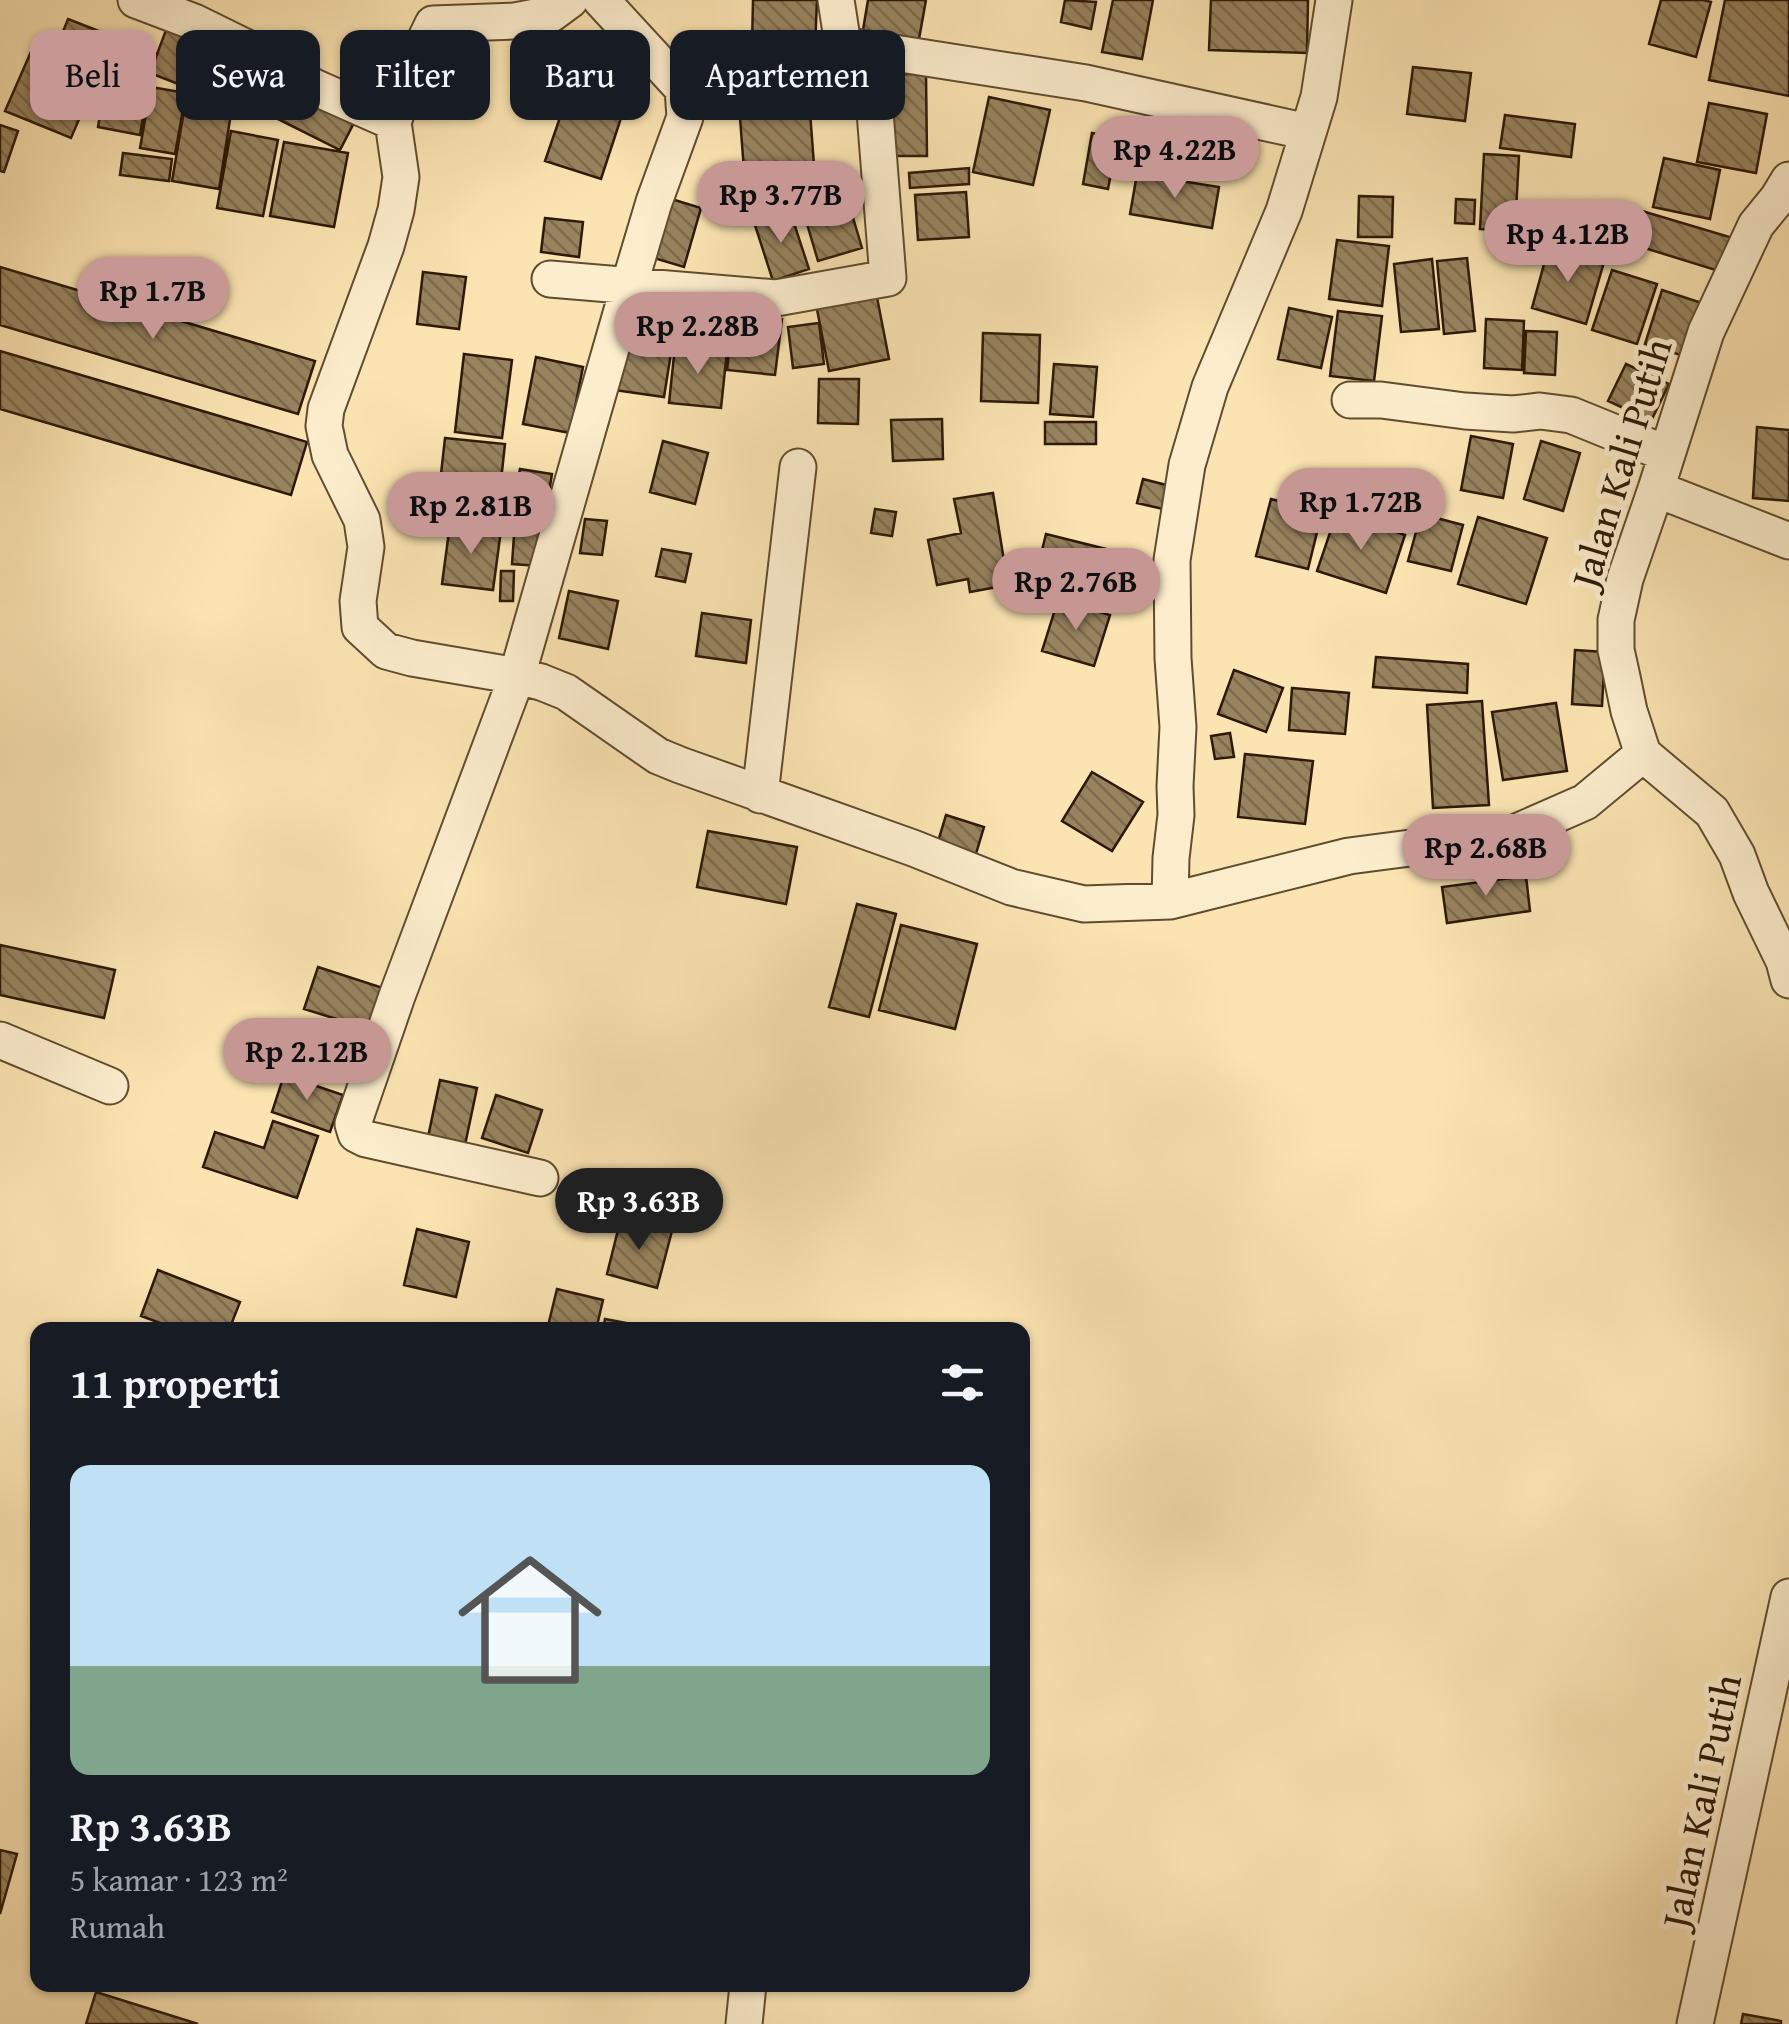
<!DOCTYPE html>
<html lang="id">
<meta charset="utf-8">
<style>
:root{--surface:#171b24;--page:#242831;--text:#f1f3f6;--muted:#9ea1a6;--line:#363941;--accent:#c59692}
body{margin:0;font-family:"Gentium Book Plus",serif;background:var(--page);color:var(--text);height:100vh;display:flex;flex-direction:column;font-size:38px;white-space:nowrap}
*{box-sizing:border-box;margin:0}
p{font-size:32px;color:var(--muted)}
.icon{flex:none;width:55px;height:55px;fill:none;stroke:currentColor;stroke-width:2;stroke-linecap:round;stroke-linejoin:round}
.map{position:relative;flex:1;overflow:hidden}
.details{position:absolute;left:30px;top:1322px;width:1000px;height:670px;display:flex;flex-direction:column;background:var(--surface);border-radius:20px;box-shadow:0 2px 8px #0004}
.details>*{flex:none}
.banner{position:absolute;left:30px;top:30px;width:1000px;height:90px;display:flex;gap:20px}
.price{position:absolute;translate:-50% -85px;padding:0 22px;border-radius:35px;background:var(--accent);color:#111;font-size:32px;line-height:65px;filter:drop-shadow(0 2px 5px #0008)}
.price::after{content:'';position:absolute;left:50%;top:60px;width:30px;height:22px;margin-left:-15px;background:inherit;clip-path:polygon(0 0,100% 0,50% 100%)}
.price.current{background:#222;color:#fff}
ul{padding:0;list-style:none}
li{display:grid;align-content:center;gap:20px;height:530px;padding:0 40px}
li+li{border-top:2px solid var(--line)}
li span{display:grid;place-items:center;height:310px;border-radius:20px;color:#555}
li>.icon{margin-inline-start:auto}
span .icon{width:180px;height:180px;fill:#fffc;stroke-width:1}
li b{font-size:42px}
h2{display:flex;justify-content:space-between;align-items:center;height:120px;padding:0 40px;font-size:42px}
.pill{padding:0 35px;border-radius:20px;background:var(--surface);box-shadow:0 2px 8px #0004;font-size:35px;line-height:90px}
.pill.current{background:var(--accent);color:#111}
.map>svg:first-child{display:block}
.building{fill:url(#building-back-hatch);stroke:#2d1905;stroke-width:2.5}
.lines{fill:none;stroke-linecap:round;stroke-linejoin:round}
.street-casing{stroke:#604c30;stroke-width:39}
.street{stroke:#fcedcd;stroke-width:35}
.labels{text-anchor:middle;stroke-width:10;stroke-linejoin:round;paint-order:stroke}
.street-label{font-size:40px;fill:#2d1905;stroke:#fcedcd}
</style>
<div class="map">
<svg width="1789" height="2024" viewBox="0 0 1789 2024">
<defs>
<pattern id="building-back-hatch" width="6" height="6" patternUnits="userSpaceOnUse" patternTransform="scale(2.5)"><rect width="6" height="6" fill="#98835f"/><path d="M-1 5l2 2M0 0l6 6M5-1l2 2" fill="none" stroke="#7c6a4c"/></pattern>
</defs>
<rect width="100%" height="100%" fill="#fbe4b2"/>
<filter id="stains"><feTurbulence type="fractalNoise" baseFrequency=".002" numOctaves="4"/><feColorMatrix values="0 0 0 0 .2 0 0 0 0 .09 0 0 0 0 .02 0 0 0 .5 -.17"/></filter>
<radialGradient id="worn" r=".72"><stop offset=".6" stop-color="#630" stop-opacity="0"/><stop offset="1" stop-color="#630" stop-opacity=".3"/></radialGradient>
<path class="building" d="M 753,0 L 817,0 L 815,48 L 752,45 Z
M 868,0 L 926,0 L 919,39 L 863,30 Z
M 1065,0 L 1096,2 L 1091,29 L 1061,22 Z
M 1113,0 L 1153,0 L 1142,59 L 1102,52 Z
M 1211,0 L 1308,0 L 1307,53 L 1209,50 Z
M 1661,0 L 1703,0 L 1711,2 L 1696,57 L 1649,44 Z
M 1725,0 L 1789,0 L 1789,96 L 1709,80 Z
M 68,19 L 155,53 L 145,78 L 58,44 Z
M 169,22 L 258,56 L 237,107 L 150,73 Z
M 37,38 L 102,66 L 71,138 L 5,111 Z
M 1413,67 L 1471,73 L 1465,121 L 1407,114 Z
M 264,68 L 358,115 L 340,150 L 246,103 Z
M 886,74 L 926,74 L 927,156 L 886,156 Z
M 106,80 L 148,88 L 140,135 L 98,127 Z
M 151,87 L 186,93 L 175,154 L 140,148 Z
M 989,97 L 1050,110 L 1033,185 L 973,172 Z
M 186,99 L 232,107 L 219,189 L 172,181 Z
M 566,100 L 621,118 L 601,179 L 545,161 Z
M 1709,103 L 1767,114 L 1756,173 L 1697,162 Z
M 810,112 L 816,191 L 746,196 L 740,118 Z
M 1505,115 L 1575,124 L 1571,157 L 1500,148 Z
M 0,125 L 18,131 L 4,172 L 0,171 Z
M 231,131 L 278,140 L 263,216 L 217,208 Z
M 1092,133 L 1118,138 L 1108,189 L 1083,184 Z
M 284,142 L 348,153 L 334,227 L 270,216 Z
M 123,153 L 172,159 L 169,181 L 120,175 Z
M 1484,154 L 1519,156 L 1515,231 L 1480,229 Z
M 1664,158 L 1720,170 L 1710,219 L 1653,207 Z
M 969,168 L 969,184 L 910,188 L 909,173 Z
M 1137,174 L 1219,187 L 1212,228 L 1130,214 Z
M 966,192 L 969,237 L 918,240 L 915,195 Z
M 846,194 L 862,248 L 818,261 L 802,207 Z
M 1359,196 L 1393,197 L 1392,237 L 1358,237 Z
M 665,197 L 701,208 L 684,267 L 647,256 Z
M 1456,199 L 1475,200 L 1474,224 L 1455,223 Z
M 1632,208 L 1733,238 L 1722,272 L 1622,241 Z
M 790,211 L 809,269 L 773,281 L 754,222 Z
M 545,218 L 583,222 L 579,257 L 541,252 Z
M 1337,240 L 1389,246 L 1382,306 L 1329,299 Z
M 1549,246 L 1604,262 L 1586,324 L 1532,308 Z
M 1467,258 L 1475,331 L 1444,334 L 1437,261 Z
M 1432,259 L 1439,329 L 1401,332 L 1394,264 Z
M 0,267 L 315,361 L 298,414 L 0,325 Z
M 1612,270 L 1657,284 L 1637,344 L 1592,330 Z
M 423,272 L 466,277 L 459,329 L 417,324 Z
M 875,287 L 889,359 L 829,371 L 815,299 Z
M 1662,290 L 1705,304 L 1687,357 L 1645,344 Z
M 1289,308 L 1332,317 L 1321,368 L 1278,359 Z
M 1338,311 L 1382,316 L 1374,381 L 1330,376 Z
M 734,313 L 782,319 L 775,375 L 727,370 Z
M 1486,319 L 1524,321 L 1522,370 L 1484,368 Z
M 819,323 L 824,364 L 793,368 L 788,327 Z
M 623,327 L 674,334 L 664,397 L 614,390 Z
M 1526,331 L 1557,332 L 1555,375 L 1524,373 Z
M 983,333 L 1040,335 L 1038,403 L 981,401 Z
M 675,346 L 727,351 L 721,408 L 669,403 Z
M 0,351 L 307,442 L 291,495 L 0,409 Z
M 464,354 L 512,360 L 502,438 L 455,432 Z
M 536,357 L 583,367 L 570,433 L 523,424 Z
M 1054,364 L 1097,367 L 1093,417 L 1050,414 Z
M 1626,364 L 1669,384 L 1651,421 L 1608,401 Z
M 819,379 L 859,379 L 858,424 L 818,423 Z
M 942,419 L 943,459 L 893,461 L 891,420 Z
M 1045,422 L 1096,422 L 1096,444 L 1045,444 Z
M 1757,427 L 1789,430 L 1789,501 L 1753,498 Z
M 1471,436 L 1513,444 L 1503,498 L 1461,490 Z
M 445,438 L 505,444 L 497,517 L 437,510 Z
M 663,441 L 708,453 L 695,504 L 650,492 Z
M 1541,441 L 1580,453 L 1563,511 L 1524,499 Z
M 520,469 L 552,474 L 545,516 L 512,510 Z
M 1143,479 L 1182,489 L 1176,512 L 1137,503 Z
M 993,493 L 1008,585 L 970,592 L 968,579 L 937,585 L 928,540 L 961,533 L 954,499 Z
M 1271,499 L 1322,512 L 1308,569 L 1256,556 Z
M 875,509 L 896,512 L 892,536 L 871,533 Z
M 1337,512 L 1405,535 L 1386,593 L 1317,571 Z
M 1421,514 L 1463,525 L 1451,571 L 1408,561 Z
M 1478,517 L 1547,538 L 1526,604 L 1458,584 Z
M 585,519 L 607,521 L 602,555 L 580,553 Z
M 515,521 L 542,523 L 539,566 L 512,564 Z
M 450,524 L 501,530 L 493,590 L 442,584 Z
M 1046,534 L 1110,550 L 1097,603 L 1033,587 Z
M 662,549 L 691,554 L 685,582 L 656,576 Z
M 501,571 L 514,571 L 513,601 L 500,601 Z
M 569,591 L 618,601 L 608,649 L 559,638 Z
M 1058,600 L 1110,615 L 1094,666 L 1042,651 Z
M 702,613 L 751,620 L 746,663 L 696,656 Z
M 1575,650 L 1605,652 L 1602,706 L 1572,704 Z
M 1376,657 L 1468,664 L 1467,693 L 1373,687 Z
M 1234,670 L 1283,688 L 1266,732 L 1218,714 Z
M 1292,688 L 1349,693 L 1345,734 L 1289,730 Z
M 1482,701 L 1489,805 L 1433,808 L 1427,705 Z
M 1556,703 L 1567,771 L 1503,780 L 1492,712 Z
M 1230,733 L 1234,757 L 1215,759 L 1211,736 Z
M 1245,754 L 1313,761 L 1305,824 L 1238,817 Z
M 1092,772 L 1143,802 L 1112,851 L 1062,821 Z
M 946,815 L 984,827 L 975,857 L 937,845 Z
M 708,831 L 797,847 L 786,904 L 697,887 Z
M 1526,876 L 1530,911 L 1447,923 L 1442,887 Z
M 857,904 L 896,914 L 869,1017 L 829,1007 Z
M 901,925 L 977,944 L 955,1029 L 879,1010 Z
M 0,945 L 115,970 L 104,1018 L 0,995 Z
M 318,967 L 383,988 L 369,1029 L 304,1009 Z
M 284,1075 L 343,1095 L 330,1132 L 272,1112 Z
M 440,1080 L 477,1088 L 465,1145 L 428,1137 Z
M 496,1095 L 542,1110 L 528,1153 L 482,1138 Z
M 273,1121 L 318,1136 L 297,1198 L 203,1167 L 215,1132 L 264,1148 Z
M 621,1218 L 672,1231 L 657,1288 L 607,1274 Z
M 417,1229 L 469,1242 L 456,1297 L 404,1285 Z
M 158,1270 L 240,1302 L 229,1330 L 179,1330 L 141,1316 Z
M 557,1289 L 603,1300 L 596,1330 L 547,1330 Z
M 605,1319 L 663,1330 L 603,1330 Z
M 0,1850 L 17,1854 L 0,1914 Z
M 96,1992 L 198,2024 L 86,2024 Z
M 1743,2014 L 1781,2021 L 1781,2024 L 1741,2024 Z"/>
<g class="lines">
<defs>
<path id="street" d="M 136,0 L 194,22 L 253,51 L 276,67 L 314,87 L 393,122 L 401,177 L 396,210 L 386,246 L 326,409 L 324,426 L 330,455 L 362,520 L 366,547 L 358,601 L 360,627 L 386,651 L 412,658 L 517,676 L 541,682 L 566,692 L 658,756 L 680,765 L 913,848 L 1011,887 L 1084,904 L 1170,901 L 1349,856 L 1510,835 L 1585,802 L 1643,754
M 843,45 L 1086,83 L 1308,132
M 393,122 L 416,59 L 433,24 L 515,21 L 551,14 L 570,0
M 1789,180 L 1778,198 L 1756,225 L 1706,332 L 1656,489 L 1625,579 L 1616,620 L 1616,650 L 1622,677 L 1629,711 L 1643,754 L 1712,812 L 1737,855 L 1751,893 L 1784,961 L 1789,980
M 550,279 L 776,298 L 888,278 L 875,112 L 865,82 L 843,45 L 836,0
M 1350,400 L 1381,400 L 1465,411 L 1513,414 L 1540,411 L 1571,415 L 1667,454
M 1656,489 L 1789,541
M 760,795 L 798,467
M 1170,901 L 1171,858 L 1176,815 L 1175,786 L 1178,727 L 1173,658 L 1172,560 L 1187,465 L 1210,387 L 1284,211 L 1319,97 L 1334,0
M 0,1040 L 110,1086
M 540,1178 L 366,1139 L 356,1134 L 353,1124 L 397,996 L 517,676 L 629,286 L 654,202 L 685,117 L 683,89 L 601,0
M 744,2024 L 748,1985
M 1695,2024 L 1789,1597"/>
</defs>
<use href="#street" class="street-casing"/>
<use href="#street" class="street"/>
</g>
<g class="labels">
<g class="street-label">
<text transform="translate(1621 463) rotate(-73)" y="14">Jalan Kali Putih</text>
<text transform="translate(1701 1801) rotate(-78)" y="14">Jalan Kali Putih</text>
</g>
</g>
<rect width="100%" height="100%" filter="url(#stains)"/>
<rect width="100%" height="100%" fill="url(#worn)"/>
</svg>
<b class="price" style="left:1175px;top:201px">Rp 4.22B</b>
<b class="price" style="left:781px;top:246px">Rp 3.77B</b>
<b class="price" style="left:1568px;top:285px">Rp 4.12B</b>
<b class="price" style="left:153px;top:342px">Rp 1.7B</b>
<b class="price" style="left:698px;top:377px">Rp 2.28B</b>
<b class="price" style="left:1361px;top:553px">Rp 1.72B</b>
<b class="price" style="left:471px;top:557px">Rp 2.81B</b>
<b class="price" style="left:1076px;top:633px">Rp 2.76B</b>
<b class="price" style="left:1486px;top:899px">Rp 2.68B</b>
<b class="price" style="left:307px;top:1103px">Rp 2.12B</b>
<b class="price current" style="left:639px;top:1253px">Rp 3.63B</b>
<div class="banner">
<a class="pill current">Beli</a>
<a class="pill">Sewa</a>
<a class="pill">Filter</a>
<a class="pill">Baru</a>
<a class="pill">Apartemen</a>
</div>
<section class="details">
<h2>11 properti<svg class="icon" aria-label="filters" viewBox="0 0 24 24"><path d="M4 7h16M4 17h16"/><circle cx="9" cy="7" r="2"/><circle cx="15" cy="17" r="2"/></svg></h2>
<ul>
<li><span style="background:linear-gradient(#bfe0f5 65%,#7fa58c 0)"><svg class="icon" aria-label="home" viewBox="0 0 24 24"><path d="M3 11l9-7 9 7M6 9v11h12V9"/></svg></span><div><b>Rp 3.63B</b><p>5 kamar · 123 m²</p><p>Rumah</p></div></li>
</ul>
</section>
</div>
